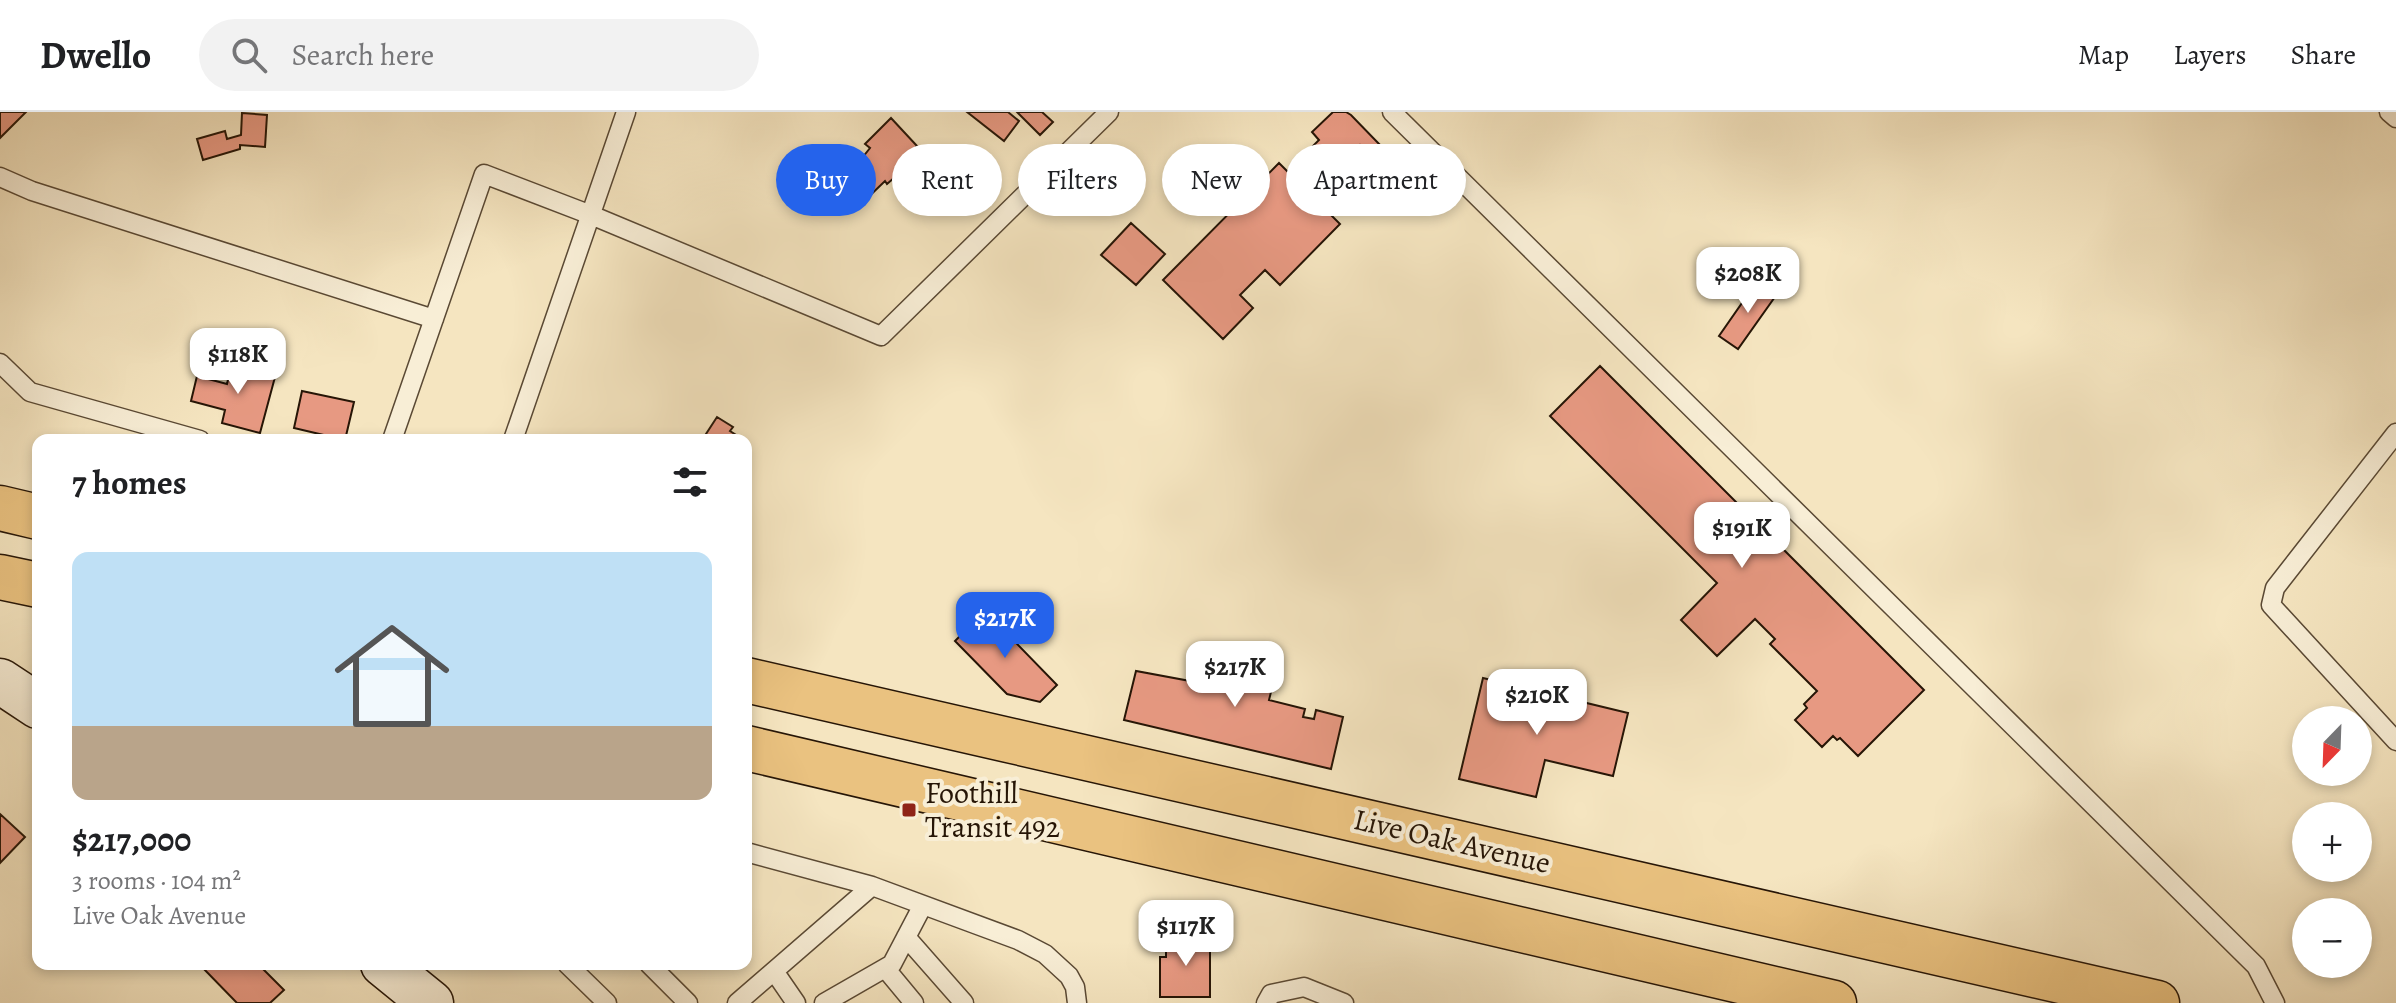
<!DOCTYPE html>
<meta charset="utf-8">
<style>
:root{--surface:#fff;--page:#f2f2f2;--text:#202124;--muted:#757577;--line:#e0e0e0;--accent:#2563eb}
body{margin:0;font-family:Alegreya,serif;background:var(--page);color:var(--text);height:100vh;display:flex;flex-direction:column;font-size:30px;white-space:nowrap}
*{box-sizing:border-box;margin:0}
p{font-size:26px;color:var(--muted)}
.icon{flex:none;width:44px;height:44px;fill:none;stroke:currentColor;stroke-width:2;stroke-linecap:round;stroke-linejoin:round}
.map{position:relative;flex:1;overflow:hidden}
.details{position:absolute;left:32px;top:322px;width:720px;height:536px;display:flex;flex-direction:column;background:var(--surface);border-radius:16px;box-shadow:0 4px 12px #0003}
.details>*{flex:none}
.hud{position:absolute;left:776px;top:32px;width:760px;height:72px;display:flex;gap:16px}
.needle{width:52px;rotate:203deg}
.tools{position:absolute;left:2292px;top:594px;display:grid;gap:16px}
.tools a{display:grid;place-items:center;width:80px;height:80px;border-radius:50%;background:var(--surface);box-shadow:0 4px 12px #0003;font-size:40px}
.price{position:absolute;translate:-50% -68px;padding:0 18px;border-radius:16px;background:#fff;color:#222;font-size:26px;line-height:52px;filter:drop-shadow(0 2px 4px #0008)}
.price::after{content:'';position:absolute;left:50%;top:48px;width:24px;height:18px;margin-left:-12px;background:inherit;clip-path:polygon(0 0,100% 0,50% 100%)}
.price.active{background:var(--accent);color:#fff}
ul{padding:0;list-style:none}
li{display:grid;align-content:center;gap:16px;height:424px;padding:0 40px}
li span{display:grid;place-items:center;height:248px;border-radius:16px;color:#555}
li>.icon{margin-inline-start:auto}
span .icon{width:144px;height:144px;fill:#fffc;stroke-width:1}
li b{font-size:34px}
h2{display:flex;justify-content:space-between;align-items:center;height:96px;padding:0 40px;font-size:34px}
.chip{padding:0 28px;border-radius:36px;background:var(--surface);box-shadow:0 4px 12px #0003;font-size:28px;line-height:72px}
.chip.active{background:var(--accent);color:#fff}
header{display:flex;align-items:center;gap:48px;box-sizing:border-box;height:112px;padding:0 40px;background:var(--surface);border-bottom:2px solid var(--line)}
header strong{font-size:38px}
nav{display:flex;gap:44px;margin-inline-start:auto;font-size:28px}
.search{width:560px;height:72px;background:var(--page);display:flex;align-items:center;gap:20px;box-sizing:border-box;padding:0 28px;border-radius:44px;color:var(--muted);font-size:30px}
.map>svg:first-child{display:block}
.building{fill:#e79982;stroke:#261506;stroke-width:2}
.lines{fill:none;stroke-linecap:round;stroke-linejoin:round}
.lane-casing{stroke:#5a4934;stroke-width:21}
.secondary-casing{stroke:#261506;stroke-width:47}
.primary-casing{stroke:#261506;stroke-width:47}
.lane{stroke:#f8eed6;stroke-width:18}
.secondary{stroke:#f8eed6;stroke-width:44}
.primary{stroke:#eac280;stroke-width:44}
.poi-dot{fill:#8f2418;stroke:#f8eed6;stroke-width:3}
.labels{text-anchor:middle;stroke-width:8;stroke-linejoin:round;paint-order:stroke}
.poi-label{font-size:30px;fill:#261506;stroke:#f8eed6;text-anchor:start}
.street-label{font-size:30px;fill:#261506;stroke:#f8eed6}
</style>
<header>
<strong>Dwello</strong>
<div class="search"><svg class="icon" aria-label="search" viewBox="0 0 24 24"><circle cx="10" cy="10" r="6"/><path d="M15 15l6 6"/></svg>Search here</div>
<nav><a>Map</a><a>Layers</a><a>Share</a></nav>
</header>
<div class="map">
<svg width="2396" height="891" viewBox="0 0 2396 891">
<rect width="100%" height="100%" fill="#f5e5c0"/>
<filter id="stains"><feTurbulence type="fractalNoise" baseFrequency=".0025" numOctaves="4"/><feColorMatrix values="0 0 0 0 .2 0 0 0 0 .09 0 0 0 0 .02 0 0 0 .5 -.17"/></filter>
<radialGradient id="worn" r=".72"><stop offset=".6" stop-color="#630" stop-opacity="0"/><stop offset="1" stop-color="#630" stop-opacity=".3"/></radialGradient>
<path class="building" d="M 0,0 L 26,0 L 0,26 Z
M 967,0 L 1008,0 L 1019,9 L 1004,29 Z
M 1017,0 L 1042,0 L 1053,10 L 1040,23 Z
M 1333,0 L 1346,0 L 1351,3 L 1382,35 L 1371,45 L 1360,33 L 1332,64 L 1331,62 L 1321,72 L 1298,49 L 1319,28 L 1312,20 Z
M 242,1 L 267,3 L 265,35 L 240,33 L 240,37 L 203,48 L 197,27 L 225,19 L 227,27 L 241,23 Z
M 891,6 L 917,34 L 897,53 L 902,59 L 887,72 L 885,69 L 860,93 L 832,66 L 856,41 L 862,46 L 870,36 L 865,32 Z
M 1279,51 L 1340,112 L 1280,173 L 1265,158 L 1240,183 L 1253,196 L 1223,227 L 1163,168 Z
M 1131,111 L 1165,142 L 1136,173 L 1101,143 Z
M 1758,168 L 1777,182 L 1738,237 L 1719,224 Z
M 233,246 L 255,251 L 253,259 L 275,265 L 260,321 L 222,311 L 225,298 L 191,289 L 197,264 L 227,272 Z
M 1600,254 L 1924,578 L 1858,644 L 1840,626 L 1837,628 L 1833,624 L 1822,635 L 1795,608 L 1807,596 L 1804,592 L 1817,579 L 1770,532 L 1775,527 L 1755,507 L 1717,544 L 1681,508 L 1717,471 L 1550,304 Z
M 302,279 L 354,290 L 345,328 L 294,316 Z
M 717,305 L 733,315 L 730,319 L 744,328 L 715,328 L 706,322 Z
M 985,499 L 1057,573 L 1040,590 L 1007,582 L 955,529 Z
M 1210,532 L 1279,548 L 1269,588 L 1305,597 L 1303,605 L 1314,607 L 1316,598 L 1343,605 L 1331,657 L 1124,608 L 1136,559 L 1201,571 Z
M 1483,566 L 1628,601 L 1613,664 L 1545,648 L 1536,685 L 1459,667 Z
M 0,702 L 25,725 L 0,751 Z
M 1166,826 L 1210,826 L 1210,885 L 1160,885 L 1160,845 L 1166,845 Z
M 199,852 L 258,852 L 284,878 L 270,891 L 237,891 Z"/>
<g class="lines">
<defs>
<path id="lane" d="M 1392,0 L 2256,854 L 2275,891
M 2389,0 L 2396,6
M 0,65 L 32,79 L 434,207
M 0,251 L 30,280 L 200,328
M 2396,321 L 2275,476 L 2271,493 L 2396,629
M 392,328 L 484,62 L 591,103 L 881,224 L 1109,0
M 513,328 L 626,0
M 746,740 L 872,774
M 906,825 L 964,891
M 567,852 L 607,891
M 649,852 L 688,891
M 885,856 L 914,891
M 774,859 L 796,891
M 737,891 L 872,774 L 1018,828 L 1045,842 L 1069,864 L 1075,875 L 1077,891
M 824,891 L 892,852 L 923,793
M 1266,891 L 1271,882 L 1304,875 L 1344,891"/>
<path id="secondary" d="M 0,569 L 38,594
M 383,852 L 431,891"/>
<path id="primary" d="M 0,396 L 38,405
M 0,465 L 38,473
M 746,568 L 2157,891
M 746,636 L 1834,891"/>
</defs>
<use href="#lane" class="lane-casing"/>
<use href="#secondary" class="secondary-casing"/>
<use href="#primary" class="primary-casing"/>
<use href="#lane" class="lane"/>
<use href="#secondary" class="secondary"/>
<use href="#primary" class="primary"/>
</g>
<rect class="poi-dot" x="901" y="690" width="16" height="16" rx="4"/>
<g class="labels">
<g class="poi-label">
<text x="925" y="691">Foothill<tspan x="925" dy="34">Transit 492</tspan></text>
</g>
<g class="street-label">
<text transform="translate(1452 729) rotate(13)" y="10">Live Oak Avenue</text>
</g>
</g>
<rect width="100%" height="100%" filter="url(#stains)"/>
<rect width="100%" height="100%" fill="url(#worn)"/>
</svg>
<div class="tools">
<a><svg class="needle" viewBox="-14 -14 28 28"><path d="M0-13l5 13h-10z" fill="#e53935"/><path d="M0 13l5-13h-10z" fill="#757577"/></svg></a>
<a>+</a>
<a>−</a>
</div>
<b class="price" style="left:1748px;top:203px">$208K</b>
<b class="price" style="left:238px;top:284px">$118K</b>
<b class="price" style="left:1742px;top:458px">$191K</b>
<b class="price active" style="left:1005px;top:548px">$217K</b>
<b class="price" style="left:1235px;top:597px">$217K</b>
<b class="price" style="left:1537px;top:625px">$210K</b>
<b class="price" style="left:1186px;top:856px">$117K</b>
<div class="hud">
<a class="chip active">Buy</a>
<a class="chip">Rent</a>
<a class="chip">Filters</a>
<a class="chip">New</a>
<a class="chip">Apartment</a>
</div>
<section class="details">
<h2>7 homes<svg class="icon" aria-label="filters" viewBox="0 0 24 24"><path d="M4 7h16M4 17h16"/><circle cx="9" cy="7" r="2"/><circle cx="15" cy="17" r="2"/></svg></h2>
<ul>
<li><span style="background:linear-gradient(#bfe0f5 70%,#b9a48a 0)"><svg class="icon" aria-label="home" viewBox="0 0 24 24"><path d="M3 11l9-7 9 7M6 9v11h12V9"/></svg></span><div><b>$217,000</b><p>3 rooms · 104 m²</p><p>Live Oak Avenue</p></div></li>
</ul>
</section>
</div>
